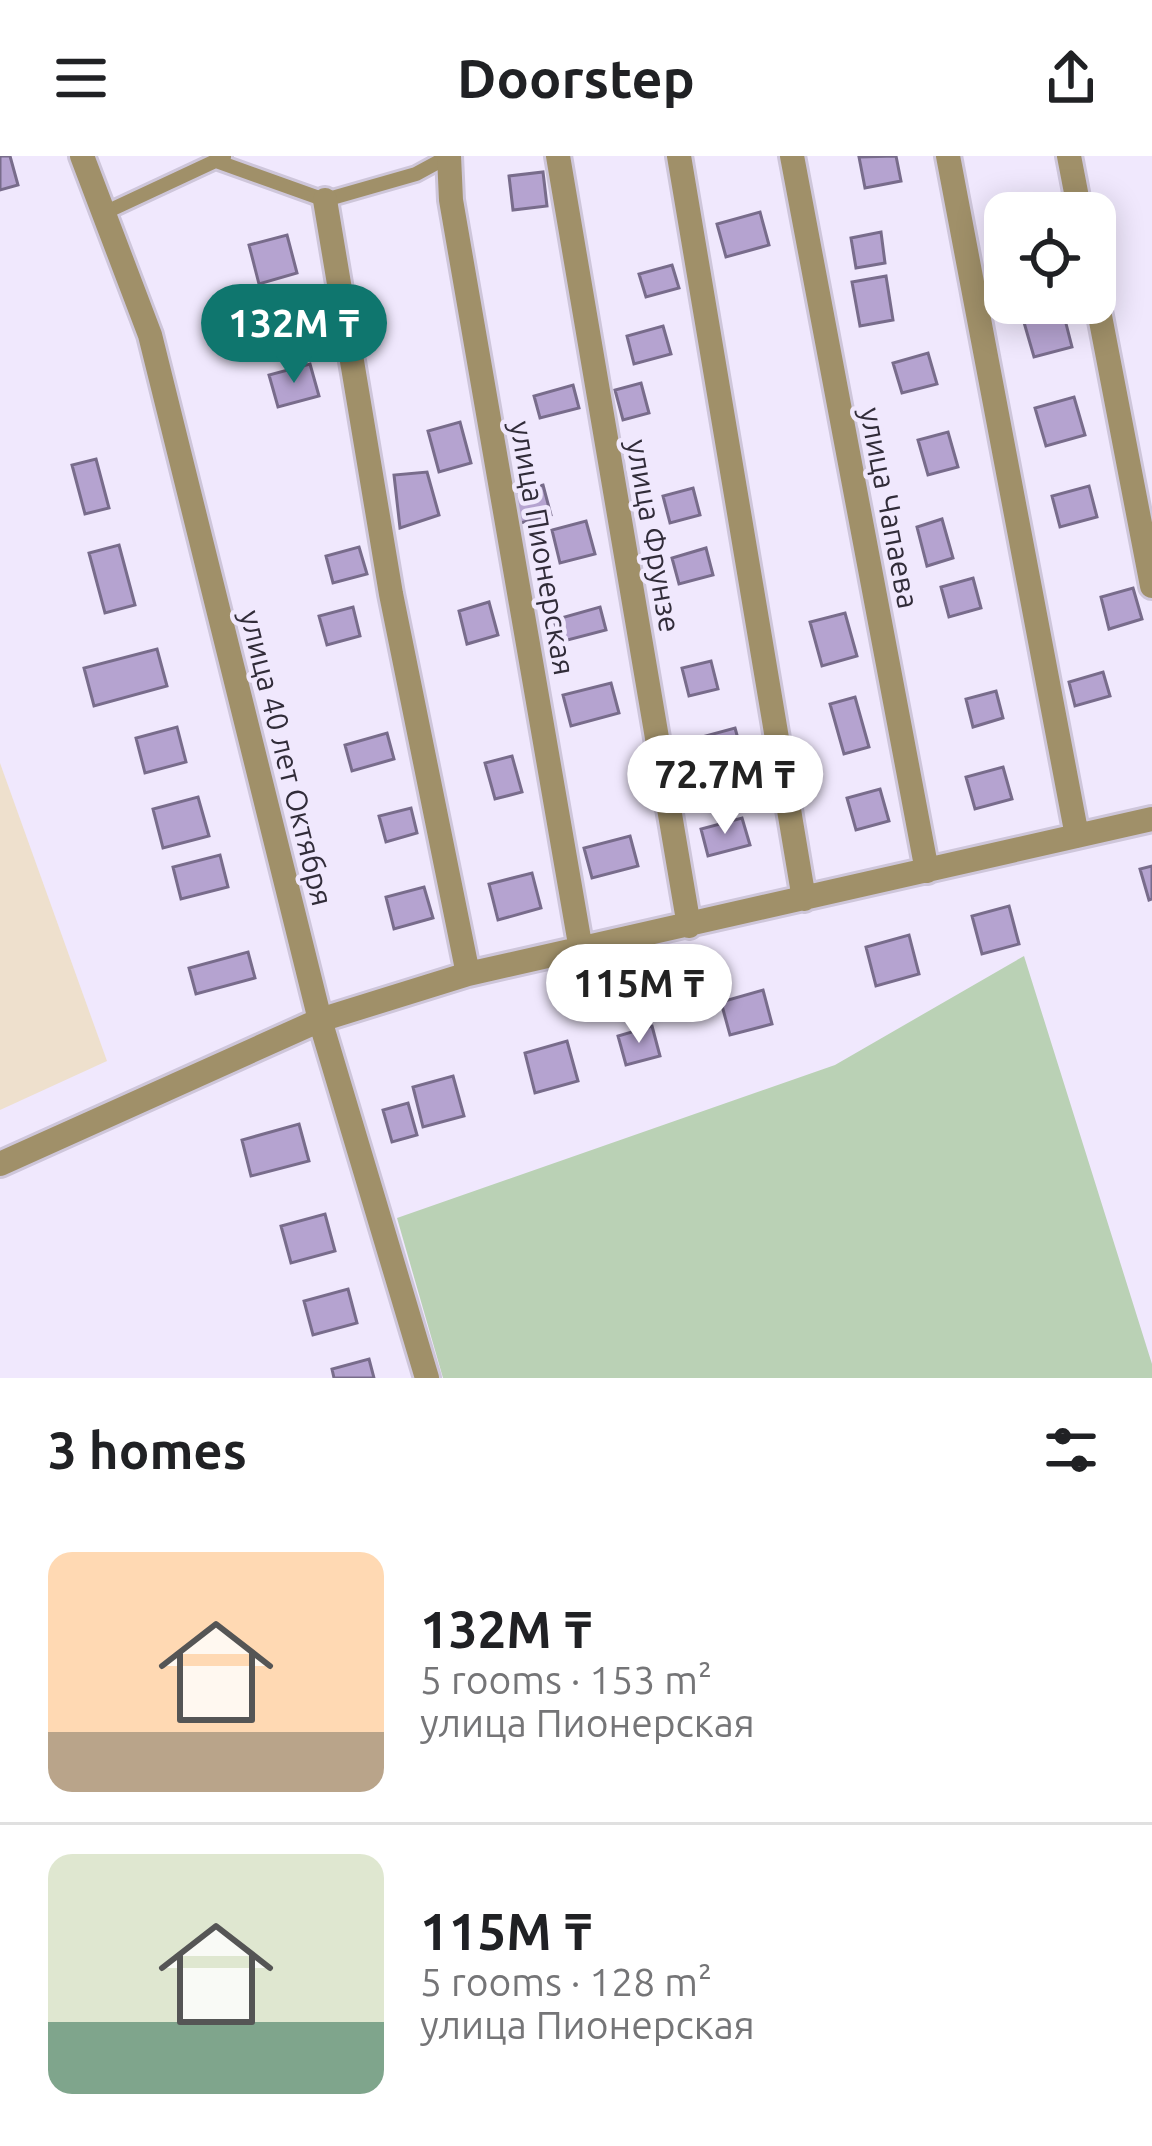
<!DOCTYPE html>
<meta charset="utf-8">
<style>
:root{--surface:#fff;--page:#f2f2f2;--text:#202124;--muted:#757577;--line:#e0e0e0;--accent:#0f766e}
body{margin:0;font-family:Ubuntu,sans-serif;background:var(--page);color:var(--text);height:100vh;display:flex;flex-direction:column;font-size:45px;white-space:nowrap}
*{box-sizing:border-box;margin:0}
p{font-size:39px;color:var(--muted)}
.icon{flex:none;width:66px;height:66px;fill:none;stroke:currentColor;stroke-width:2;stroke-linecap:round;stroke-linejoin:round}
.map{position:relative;height:1222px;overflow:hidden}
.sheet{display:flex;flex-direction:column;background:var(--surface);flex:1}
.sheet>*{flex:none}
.buttons{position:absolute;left:984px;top:36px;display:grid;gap:24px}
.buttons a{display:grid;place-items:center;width:132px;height:132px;border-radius:24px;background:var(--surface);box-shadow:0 6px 30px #0003;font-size:60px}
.price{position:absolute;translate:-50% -102px;padding:0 27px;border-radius:42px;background:#fff;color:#222;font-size:39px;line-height:78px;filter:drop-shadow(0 3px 6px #0008)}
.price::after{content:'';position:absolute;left:50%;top:72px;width:36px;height:27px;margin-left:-18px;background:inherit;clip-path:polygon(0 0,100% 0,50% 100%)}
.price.current{background:var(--accent);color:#fff}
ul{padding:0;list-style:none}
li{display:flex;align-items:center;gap:36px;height:300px;padding:0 48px}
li+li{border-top:3px solid var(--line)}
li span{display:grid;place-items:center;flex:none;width:336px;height:240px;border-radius:24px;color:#555}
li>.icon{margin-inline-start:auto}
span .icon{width:144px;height:144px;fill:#fffc;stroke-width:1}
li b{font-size:51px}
h2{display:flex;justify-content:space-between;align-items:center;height:144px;padding:0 48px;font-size:51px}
header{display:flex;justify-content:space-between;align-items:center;height:156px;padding:0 48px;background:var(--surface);font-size:54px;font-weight:700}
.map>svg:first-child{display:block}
.commercial{fill:#eee0cd}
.green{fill:#bad1b5}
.building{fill:#b5a3d0;stroke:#786c8b;stroke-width:3}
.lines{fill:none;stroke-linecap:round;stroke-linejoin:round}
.service-casing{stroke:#cec6da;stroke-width:20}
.minor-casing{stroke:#cec6da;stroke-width:30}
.service{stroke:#a09069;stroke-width:14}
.minor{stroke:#a09069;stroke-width:24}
.labels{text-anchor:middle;stroke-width:9;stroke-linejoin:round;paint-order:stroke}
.street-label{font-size:30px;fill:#312c39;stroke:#f0e8fd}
</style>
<header><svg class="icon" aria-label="menu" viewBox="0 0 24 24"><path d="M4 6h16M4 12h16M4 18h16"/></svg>Doorstep<svg class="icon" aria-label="share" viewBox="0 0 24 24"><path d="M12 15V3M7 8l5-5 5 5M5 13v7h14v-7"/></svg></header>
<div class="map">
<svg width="1152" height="1222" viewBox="0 0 1152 1222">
<rect width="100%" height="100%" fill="#f0e8fd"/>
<path class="commercial" d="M 0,607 L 107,905 L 0,954 Z"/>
<path class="green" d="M 1024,800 L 1152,1208 L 1152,1222 L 443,1222 L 397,1062 L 835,909 Z"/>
<path class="building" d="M 0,0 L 10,0 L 18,29 L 0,34 Z
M 896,0 L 901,25 L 865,32 L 859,1 Z
M 543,16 L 547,50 L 513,54 L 509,20 Z
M 760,56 L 769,89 L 726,101 L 717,68 Z
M 881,76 L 885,107 L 856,112 L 851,82 Z
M 287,79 L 297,117 L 259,128 L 249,89 Z
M 672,109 L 679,132 L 646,141 L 639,118 Z
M 886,120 L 893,164 L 860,170 L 852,126 Z
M 1062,152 L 1072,191 L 1034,201 L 1023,163 Z
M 663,170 L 671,198 L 634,208 L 627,180 Z
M 928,197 L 937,228 L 902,237 L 893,207 Z
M 310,208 L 319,240 L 278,251 L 269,219 Z
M 641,227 L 649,257 L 623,264 L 615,234 Z
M 573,229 L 579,252 L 540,262 L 534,240 Z
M 1074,241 L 1085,279 L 1046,290 L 1035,252 Z
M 460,266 L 471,307 L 439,316 L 428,275 Z
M 948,276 L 958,311 L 928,319 L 918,284 Z
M 96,303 L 109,352 L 85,358 L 72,309 Z
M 427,316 L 439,359 L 400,372 L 394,319 Z
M 543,329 L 551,359 L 513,369 L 505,339 Z
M 1089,330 L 1097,361 L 1060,371 L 1052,340 Z
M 693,332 L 700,359 L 670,367 L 663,340 Z
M 942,363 L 953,402 L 927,410 L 917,371 Z
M 586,365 L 595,398 L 560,407 L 552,374 Z
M 119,389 L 135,449 L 105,457 L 89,397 Z
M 359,391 L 367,418 L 333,427 L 326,400 Z
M 706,392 L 713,419 L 679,428 L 672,402 Z
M 973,422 L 981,452 L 949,461 L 941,431 Z
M 1133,432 L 1142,463 L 1109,473 L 1101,441 Z
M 489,446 L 498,479 L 467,488 L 459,455 Z
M 353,451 L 360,480 L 327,489 L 319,460 Z
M 600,451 L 606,474 L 560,486 L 554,464 Z
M 845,457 L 857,500 L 822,510 L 810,466 Z
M 157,493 L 167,530 L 94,550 L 84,512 Z
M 711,505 L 718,533 L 689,540 L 682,512 Z
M 1103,516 L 1110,540 L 1075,550 L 1069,526 Z
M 611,527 L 619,557 L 571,570 L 563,539 Z
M 996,535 L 1003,562 L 973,571 L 966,543 Z
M 855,541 L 869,591 L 844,598 L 830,548 Z
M 177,571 L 186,606 L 145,617 L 136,582 Z
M 735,572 L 742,597 L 704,607 L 698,582 Z
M 387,577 L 394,603 L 352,615 L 345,589 Z
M 512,600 L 522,636 L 495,643 L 485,607 Z
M 1003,611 L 1012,643 L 975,653 L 966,621 Z
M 880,633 L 889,665 L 856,674 L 847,642 Z
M 198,641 L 209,680 L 163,692 L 153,653 Z
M 411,652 L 417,677 L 386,686 L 379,660 Z
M 742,662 L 750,689 L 708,700 L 701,673 Z
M 630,680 L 638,710 L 592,722 L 584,692 Z
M 220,699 L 228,731 L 181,743 L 173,711 Z
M 1152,710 L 1152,743 L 1149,744 L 1140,713 Z
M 532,717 L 541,752 L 498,764 L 489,728 Z
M 424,731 L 433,762 L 394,773 L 386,741 Z
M 1009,750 L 1019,788 L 982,798 L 972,760 Z
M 909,779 L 919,818 L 876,830 L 866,791 Z
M 248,796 L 255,822 L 196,838 L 189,812 Z
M 763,834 L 772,868 L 730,879 L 721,846 Z
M 652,870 L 660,900 L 626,909 L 618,880 Z
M 567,885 L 578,925 L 535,937 L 525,897 Z
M 453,920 L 464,960 L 423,971 L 413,931 Z
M 408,947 L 417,979 L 392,986 L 383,954 Z
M 299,968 L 309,1005 L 251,1020 L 242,984 Z
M 325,1058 L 335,1095 L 291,1107 L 281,1070 Z
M 348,1133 L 357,1167 L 313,1179 L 304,1145 Z
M 369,1203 L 374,1222 L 334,1222 L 332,1213 Z"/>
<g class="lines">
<defs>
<path id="service" d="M 216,5 L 325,44 L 416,18 L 449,0
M 104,57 L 224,1"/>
<path id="minor" d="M 82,0 L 150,179 L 320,864 L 427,1222
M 449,0 L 451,44 L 581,794
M 558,0 L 689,770
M 679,0 L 804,743
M 792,0 L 927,715
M 948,0 L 1077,680
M 1069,0 L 1080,57
M 325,44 L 391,438 L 468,818
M 1095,134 L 1152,430
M 0,1008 L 320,864 L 468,818 L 1152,663"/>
</defs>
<use href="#service" class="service-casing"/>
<use href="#minor" class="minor-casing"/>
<use href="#service" class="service"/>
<use href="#minor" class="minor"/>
</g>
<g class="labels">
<g class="street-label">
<text transform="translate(889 352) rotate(79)" y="10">улица Чапаева</text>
<text transform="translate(653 380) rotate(80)" y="10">улица Фрунзе</text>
<text transform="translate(542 392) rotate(80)" y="10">улица Пионерская</text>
<text transform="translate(286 602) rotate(76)" y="10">улица 40 лет Октября</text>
</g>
</g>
</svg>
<div class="buttons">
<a><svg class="icon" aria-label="locate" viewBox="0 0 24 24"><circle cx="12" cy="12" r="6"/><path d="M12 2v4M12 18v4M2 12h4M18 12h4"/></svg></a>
</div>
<b class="price current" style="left:294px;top:230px">132M ₸</b>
<b class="price" style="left:725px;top:681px">72.7M ₸</b>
<b class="price" style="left:639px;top:890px">115M ₸</b>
</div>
<section class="sheet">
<h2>3 homes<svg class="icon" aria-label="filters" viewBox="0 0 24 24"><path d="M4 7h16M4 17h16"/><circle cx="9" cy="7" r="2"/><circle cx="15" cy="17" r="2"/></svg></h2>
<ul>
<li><span style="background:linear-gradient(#ffd9b3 75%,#b9a48a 0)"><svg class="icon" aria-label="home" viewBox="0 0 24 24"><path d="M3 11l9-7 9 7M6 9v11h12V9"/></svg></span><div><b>132M ₸</b><p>5 rooms · 153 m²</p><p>улица Пионерская</p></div></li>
<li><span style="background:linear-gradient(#dfe7d0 70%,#7fa58c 0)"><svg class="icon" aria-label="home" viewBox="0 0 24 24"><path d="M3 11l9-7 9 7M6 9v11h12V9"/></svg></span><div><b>115M ₸</b><p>5 rooms · 128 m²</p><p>улица Пионерская</p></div></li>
</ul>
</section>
